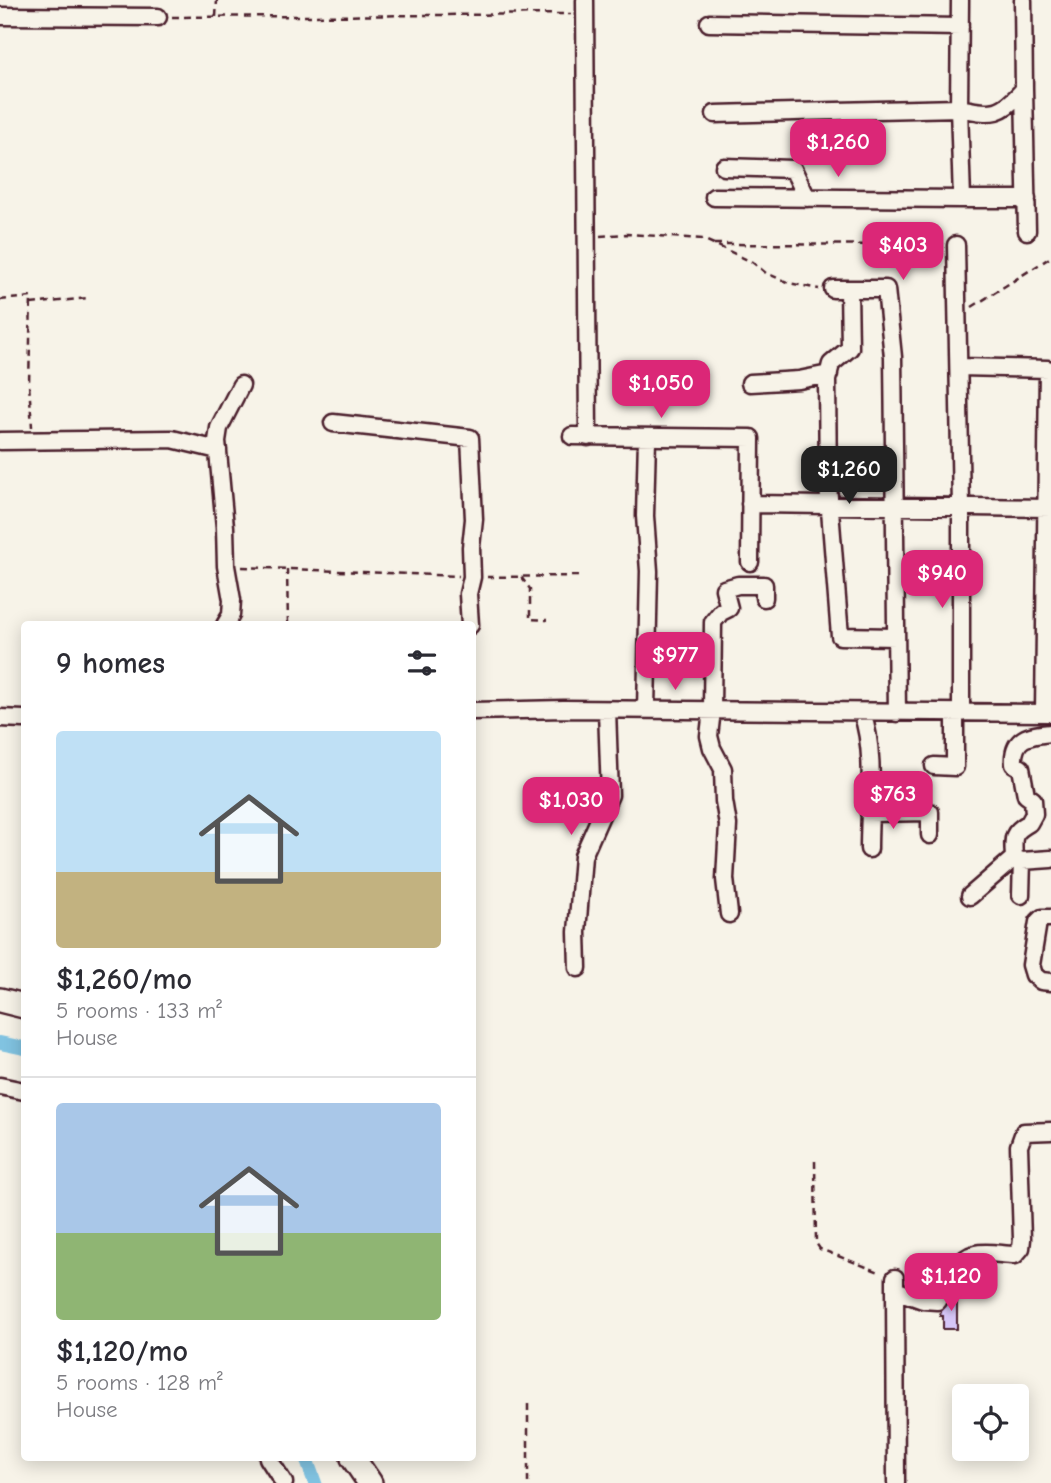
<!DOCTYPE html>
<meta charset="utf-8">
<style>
:root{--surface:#fff;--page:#f2f2f3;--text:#2b2b33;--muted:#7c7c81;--line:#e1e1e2;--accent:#db2777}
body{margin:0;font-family:"Comic Neue",sans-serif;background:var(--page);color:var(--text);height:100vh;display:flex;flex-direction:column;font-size:26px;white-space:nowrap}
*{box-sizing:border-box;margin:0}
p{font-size:23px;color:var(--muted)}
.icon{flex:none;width:38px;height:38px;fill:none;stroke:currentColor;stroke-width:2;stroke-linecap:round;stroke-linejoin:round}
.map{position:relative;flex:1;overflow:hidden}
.drawer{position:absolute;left:21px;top:621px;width:455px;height:840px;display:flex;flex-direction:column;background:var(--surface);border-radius:7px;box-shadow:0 4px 18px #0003}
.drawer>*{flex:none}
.buttons{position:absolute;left:952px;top:1384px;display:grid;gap:14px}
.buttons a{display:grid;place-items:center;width:77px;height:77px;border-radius:7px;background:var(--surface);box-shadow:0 4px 18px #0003;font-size:35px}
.price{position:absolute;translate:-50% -60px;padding:0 16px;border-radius:14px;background:var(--accent);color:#fff;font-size:23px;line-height:46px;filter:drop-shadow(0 2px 4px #0008)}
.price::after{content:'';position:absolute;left:50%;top:42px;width:21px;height:16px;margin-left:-10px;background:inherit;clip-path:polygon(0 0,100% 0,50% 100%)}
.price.current{background:#222;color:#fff}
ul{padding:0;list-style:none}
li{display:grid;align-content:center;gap:14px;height:371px;padding:0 35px}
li+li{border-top:2px solid var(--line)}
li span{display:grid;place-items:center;height:217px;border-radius:7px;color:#555}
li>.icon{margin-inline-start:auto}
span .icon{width:126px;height:126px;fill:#fffc;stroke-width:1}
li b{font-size:30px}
h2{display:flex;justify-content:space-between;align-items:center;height:84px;padding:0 35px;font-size:30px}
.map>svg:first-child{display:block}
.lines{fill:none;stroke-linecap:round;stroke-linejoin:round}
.canal{stroke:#81c3e1;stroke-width:14}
.building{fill:#d7c7f8;stroke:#4a1f2b;stroke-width:2}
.street-casing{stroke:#4a1f2b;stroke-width:21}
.secondary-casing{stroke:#4a1f2b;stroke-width:28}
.path{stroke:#4a1f2b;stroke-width:2.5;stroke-dasharray:7 5;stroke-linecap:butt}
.street{stroke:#f7f3e8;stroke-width:16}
.secondary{stroke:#f7f3e8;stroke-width:23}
</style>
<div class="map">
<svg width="1051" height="1483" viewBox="0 0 1051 1483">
<rect width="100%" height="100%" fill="#f7f3e8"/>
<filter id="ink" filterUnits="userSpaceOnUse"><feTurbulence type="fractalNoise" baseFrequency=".0143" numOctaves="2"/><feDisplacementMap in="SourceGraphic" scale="14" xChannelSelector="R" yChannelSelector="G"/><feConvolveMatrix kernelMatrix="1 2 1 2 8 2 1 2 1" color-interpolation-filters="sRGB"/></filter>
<g filter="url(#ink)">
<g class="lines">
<path class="canal" d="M 0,1043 L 24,1048
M 306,1458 L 315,1483"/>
</g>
<path class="building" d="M 957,1286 L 957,1329 L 943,1329 L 943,1316 L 940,1316 L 941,1311 L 946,1306 Z"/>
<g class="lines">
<defs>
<path id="street" d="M 585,0 L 588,437
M 960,0 L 959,108 L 962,199 L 1027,199
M 0,16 L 158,17
M 709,23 L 960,27
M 1024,89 L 1027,231
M 715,114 L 959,108 C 992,114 1000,117 1024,89 L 1023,0
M 724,167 L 793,169 L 807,198
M 714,197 L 962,199
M 956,245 L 961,507 L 961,713
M 833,289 L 886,289 L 893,357 L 897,713
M 849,289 L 850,348 L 831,364 L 827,380 L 828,485 L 840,636 L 896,637
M 959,367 L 1048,369 L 1044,713
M 750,383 L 799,380 L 829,374
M 333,423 L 470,438 L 474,519 L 471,547 L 472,577 L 468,594 L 470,625
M 572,436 L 751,438 L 750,562
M 0,441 L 172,439 L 218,450
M 750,504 L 1051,508
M 225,625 L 231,615 L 232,600 L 226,566 L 225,527 L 217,441 L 219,428 L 241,385
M 646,710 L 649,571 L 645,516 L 647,438
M 472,711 L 564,709 L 1051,713
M 862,713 C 876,752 869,806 869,849
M 0,718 L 24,719
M 1051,733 C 1029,735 1012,737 1014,764 L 1021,768 L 1026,795 L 1033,800 L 1034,814 L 1029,823 C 1011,833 1013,838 1014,858 L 1022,861 L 1051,859
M 934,766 L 955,767 L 955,713
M 869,813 L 930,812 L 930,835
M 1021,895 L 1022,861
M 970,896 L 1014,858
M 729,914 L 725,879 L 728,825 L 724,801 L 723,769 L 712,748 L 709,736 L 712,710 L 713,622 L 721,612 L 729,608 L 724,589 L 738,585 L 764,585 L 764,598
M 1051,918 L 1042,918 L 1038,922 L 1031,965 L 1034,975 L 1041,981 L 1051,982
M 578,968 L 577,932 L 583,856 L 610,795 L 607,710
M 0,1086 L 24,1091
M 895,1278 L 895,1290 L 923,1300 L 937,1301 C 945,1286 957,1258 975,1254 C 987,1251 1003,1255 1015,1255 L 1021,1248 L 1022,1239 L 1019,1146 L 1024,1132 L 1051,1131
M 895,1290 L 896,1483
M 268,1458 L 284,1483"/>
<path id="secondary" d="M 0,1000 L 24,1006
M 353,1458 L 370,1483"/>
</defs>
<use href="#street" class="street-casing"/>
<use href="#secondary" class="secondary-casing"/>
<path class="path" d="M 172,17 L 571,14
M 216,17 L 217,0
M 600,236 L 627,234 L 703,239 L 752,262 L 766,273 L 789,283 L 819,289
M 714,244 L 942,245
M 0,300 L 31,297 L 29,384 L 32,427
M 31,304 L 89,298
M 972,307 L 1051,257
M 242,567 L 459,576
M 287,569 L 288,625
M 487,577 L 578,576
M 521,577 L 530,589 L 530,619 L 547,620
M 815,1161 L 816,1243 L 820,1249 L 882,1273
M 528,1483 L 528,1403"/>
<use href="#street" class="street"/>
<use href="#secondary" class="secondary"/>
</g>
</g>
</svg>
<div class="buttons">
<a><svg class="icon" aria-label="locate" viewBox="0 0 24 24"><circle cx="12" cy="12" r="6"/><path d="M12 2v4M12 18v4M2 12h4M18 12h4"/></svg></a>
</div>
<b class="price" style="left:838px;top:179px">$1,260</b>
<b class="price" style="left:903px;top:282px">$403</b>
<b class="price" style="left:661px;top:420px">$1,050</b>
<b class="price current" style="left:849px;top:506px">$1,260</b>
<b class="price" style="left:942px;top:610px">$940</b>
<b class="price" style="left:675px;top:692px">$977</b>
<b class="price" style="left:893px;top:831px">$763</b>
<b class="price" style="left:571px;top:837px">$1,030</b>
<b class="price" style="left:951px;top:1313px">$1,120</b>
<section class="drawer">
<h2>9 homes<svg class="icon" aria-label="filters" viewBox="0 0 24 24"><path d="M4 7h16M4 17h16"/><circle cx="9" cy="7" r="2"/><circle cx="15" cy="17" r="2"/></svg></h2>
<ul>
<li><span style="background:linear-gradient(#bfe0f5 65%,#c2b280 0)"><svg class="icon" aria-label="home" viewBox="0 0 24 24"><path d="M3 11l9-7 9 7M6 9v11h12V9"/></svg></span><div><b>$1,260/mo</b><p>5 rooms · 133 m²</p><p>House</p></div></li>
<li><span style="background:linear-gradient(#a9c7e8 60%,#8fb573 0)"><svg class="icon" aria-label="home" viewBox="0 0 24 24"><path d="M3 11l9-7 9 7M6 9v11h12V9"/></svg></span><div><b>$1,120/mo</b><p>5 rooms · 128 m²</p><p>House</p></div></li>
</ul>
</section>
</div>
